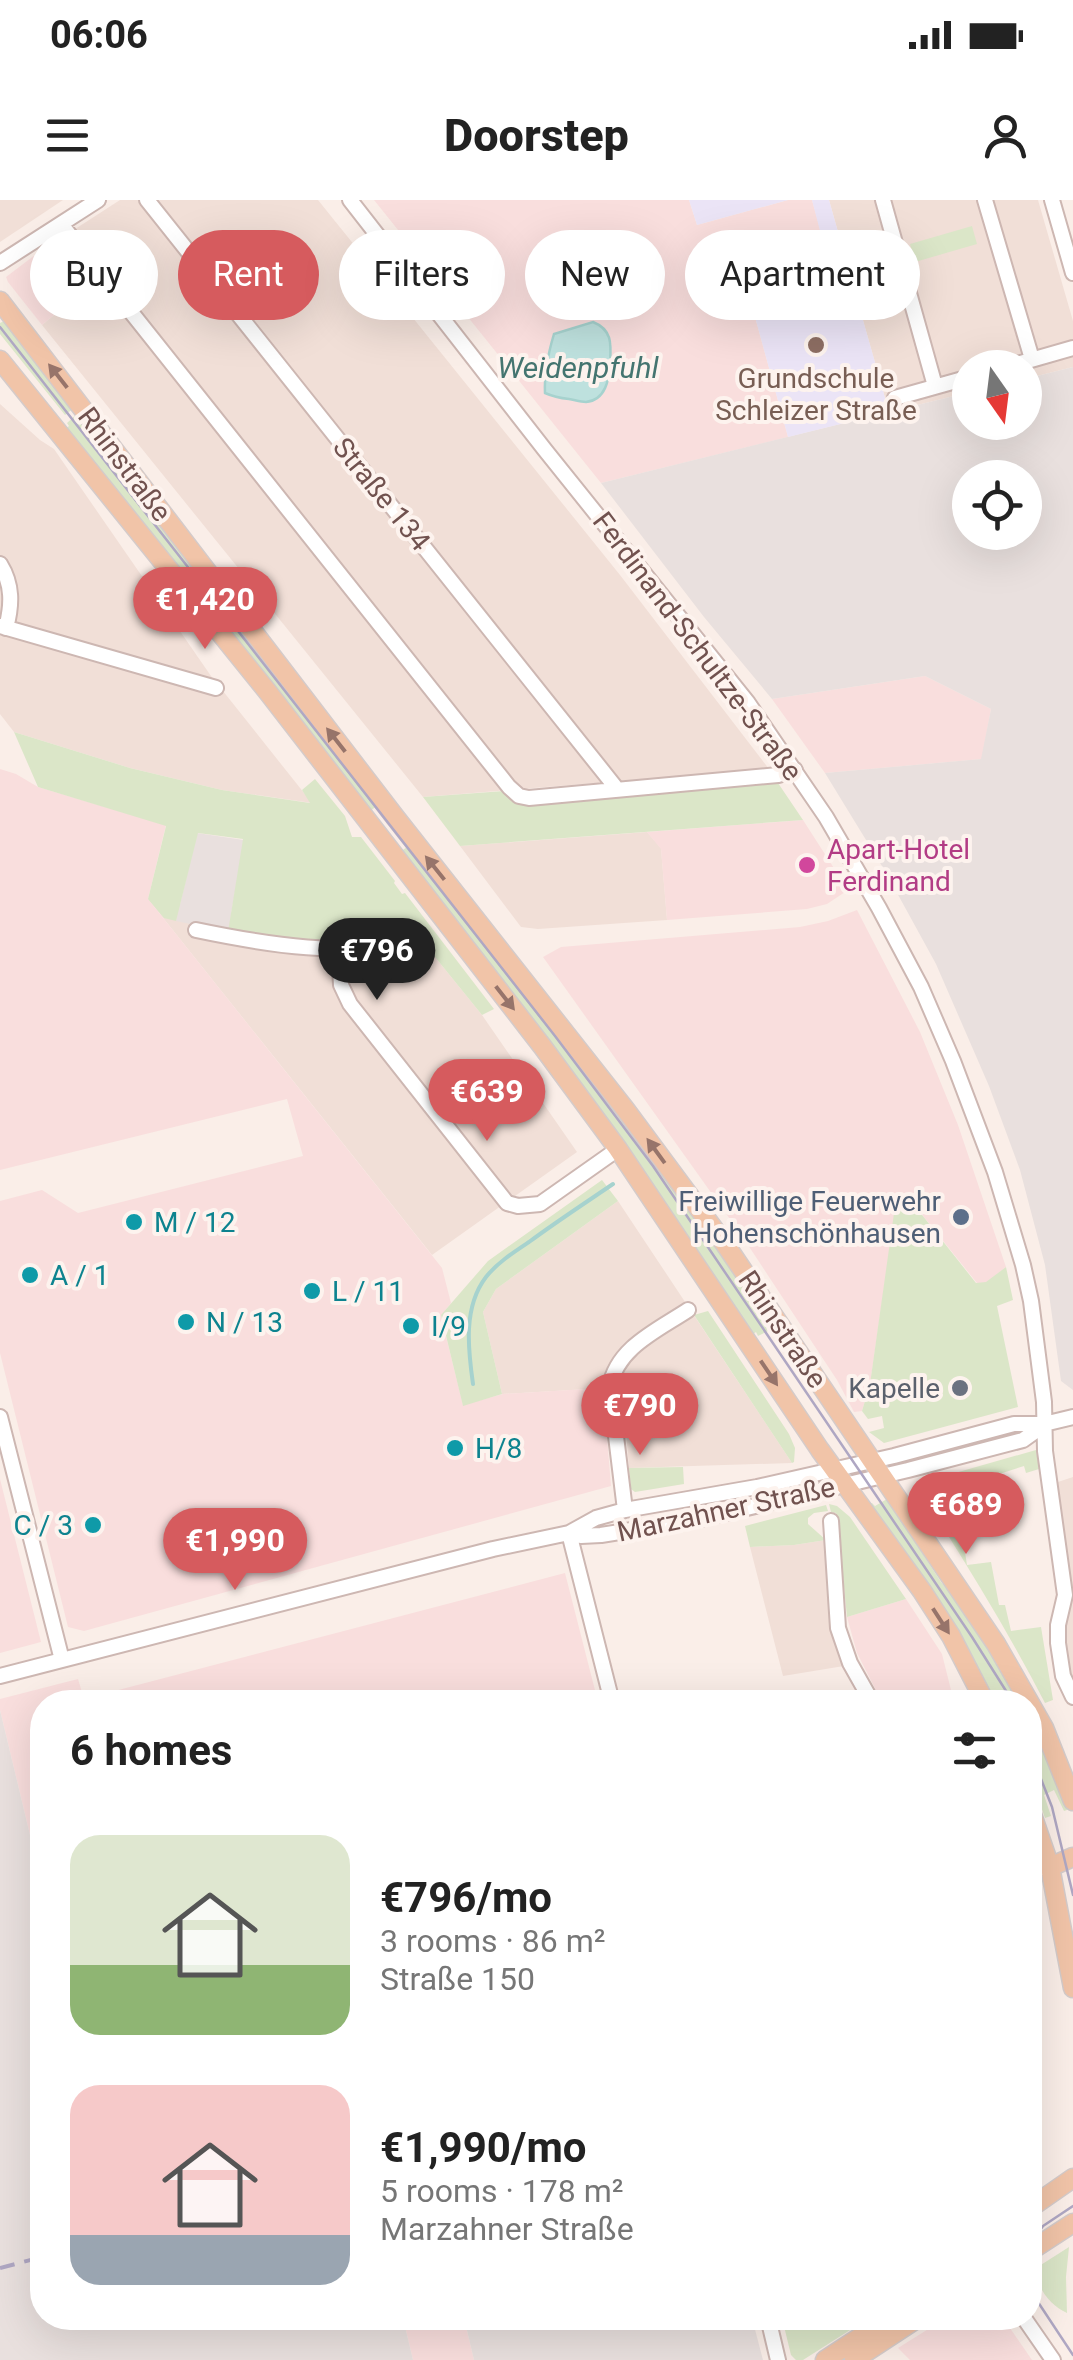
<!DOCTYPE html>
<meta charset="utf-8">
<style>
:root{--surface:#fff;--page:#f6f6f6;--text:#222;--muted:#767676;--accent:#d65b5e}
body{margin:0;font-family:Roboto,sans-serif;background:var(--page);color:var(--text);height:100vh;display:flex;flex-direction:column;font-size:38px;white-space:nowrap}
*{box-sizing:border-box;margin:0}
p{font-size:32px;color:var(--muted)}
.icon{flex:none;width:55px;height:55px;fill:none;stroke:currentColor;stroke-width:2;stroke-linecap:round;stroke-linejoin:round}
.map{position:relative;flex:1;overflow:hidden}
.drawer{position:absolute;left:30px;top:1490px;width:1012px;height:640px;display:flex;flex-direction:column;background:var(--surface);border-radius:40px;box-shadow:0 10px 40px #0002}
.drawer>*{flex:none}
.banner{position:absolute;left:30px;top:30px;width:1015px;height:90px;display:flex;gap:20px}
.needle{width:65px;rotate:166deg}
.tools{position:absolute;left:952px;top:150px;display:grid;gap:20px}
.tools a{display:grid;place-items:center;width:90px;height:90px;border-radius:50%;background:var(--surface);box-shadow:0 10px 40px #0002;font-size:50px}
.price{position:absolute;translate:-50% -85px;padding:0 22px;border-radius:35px;background:var(--accent);color:#fff;font-size:32px;line-height:65px;filter:drop-shadow(0 2px 5px #0008)}
.price::after{content:'';position:absolute;left:50%;top:60px;width:30px;height:22px;margin-left:-15px;background:inherit;clip-path:polygon(0 0,100% 0,50% 100%)}
.price.active{background:#222;color:#fff}
ul{padding:0;list-style:none}
li{display:flex;align-items:center;gap:30px;height:250px;padding:0 40px}
li span{display:grid;place-items:center;flex:none;width:280px;height:200px;border-radius:30px;color:#555}
li>.icon{margin-inline-start:auto}
span .icon{width:120px;height:120px;fill:#fffc;stroke-width:1}
li b{font-size:42px}
h2{display:flex;justify-content:space-between;align-items:center;height:120px;padding:0 40px;font-size:42px}
.pill{padding:0 35px;border-radius:45px;background:var(--surface);box-shadow:0 10px 40px #0002;font-size:35px;line-height:90px}
.pill.active{background:var(--accent);color:#fff}
.status{display:flex;justify-content:space-between;align-items:center;height:70px;padding:0 50px;background:var(--surface);direction:ltr}
.status svg{height:28px;fill:currentColor}
header{display:flex;justify-content:space-between;align-items:center;height:130px;padding:0 40px;background:var(--surface);font-size:45px;font-weight:800}
.map>svg:first-child{display:block}
.residential{fill:#f1dfd7}
.commercial{fill:#f9dedd}
.industrial{fill:#e9e0de;fill-rule:evenodd}
.education{fill:#ebe4f6}
.green{fill:#dbe6c8}
.water{fill:#bee1de;stroke:#a6d2ce;stroke-width:2.5}
.lines{fill:none;stroke-linecap:round;stroke-linejoin:round}
.stream{stroke:#a6d2ce;stroke-width:4}
.minor-casing{stroke:#cdb7b2;stroke-width:18}
.major-casing{stroke:#d4cbca;stroke-width:21}
.minor{stroke:#fff;stroke-width:14}
.major{stroke:#f1c4a8;stroke-width:18}
.tram{stroke:#afa7c3;stroke-width:2.5}
.rail{stroke:#afa7c3;stroke-width:4;stroke-dasharray:15 10;stroke-linecap:butt}
.oneway{fill:#97746a}
.education-dot{fill:#8d6e63;stroke:#fdf3ee;stroke-width:4}
.hotel-dot{fill:#d1479c;stroke:#fdf3ee;stroke-width:4}
.service-dot{fill:#5c6f8a;stroke:#fdf3ee;stroke-width:4}
.culture-dot{fill:#0f9aa8;stroke:#fdf3ee;stroke-width:4}
.worship-dot{fill:#6b7280;stroke:#fdf3ee;stroke-width:4}
.labels{text-anchor:middle;stroke-width:8;stroke-linejoin:round;paint-order:stroke}
.education-label{font-size:28px;fill:#785e54;stroke:#fdf3ee}
.street-label{font-size:28px;fill:#71524f;stroke:#fdf3ee}
.hotel-label{font-size:28px;fill:#b23c85;stroke:#fdf3ee;text-anchor:start}
.service-label{font-size:28px;fill:#4e5e75;stroke:#fdf3ee;text-anchor:end}
.culture-label{font-size:28px;fill:#0d838f;stroke:#fdf3ee;text-anchor:start}
.worship-label{font-size:28px;fill:#5b616d;stroke:#fdf3ee;text-anchor:end}
.water-label{font-size:30px;font-style:italic;fill:#447570;stroke:#fdf3ee}
</style>
<div class="status"><b>06:06</b><svg viewBox="0 0 49 12"><path d="M0 12V9h3v3zM5 12V6h3v6zM10 12V3h3v9zM15 12V0h3v12zM26 1h20v11H26zM47 4h2v5h-2z"/></svg></div>
<header><svg class="icon" aria-label="menu" viewBox="0 0 24 24"><path d="M4 6h16M4 12h16M4 18h16"/></svg>Doorstep<svg class="icon" aria-label="person" viewBox="0 0 24 24"><circle cx="12" cy="8" r="4"/><path d="M4 21q1-7 8-7t8 7"/></svg></header>
<div class="map">
<svg width="1073" height="2160" viewBox="0 0 1073 2160">
<rect width="100%" height="100%" fill="#faeee8"/>
<path class="residential" d="M 0,0 L 63,0 L 0,42 Z
M 120,0 L 318,0 L 620,375 L 769,569 L 423,597 L 42,125 L 71,101 L 35,55 Z
M 829,0 L 1038,0 L 1073,121 L 1073,167 L 1025,179 L 1025,168 L 970,168 L 970,192 L 889,212 Z
M 0,204 L 40,240 L 54,249 L 211,476 L 312,603 L 222,590 L 130,568 L 14,532 L 0,514 Z
M 647,632 L 661,648 L 667,720 L 538,729 L 521,727 L 460,646 Z
M 148,699 L 417,741 L 435,757 L 482,815 L 577,952 L 432,1055 Z
M 618,1001 L 792,1263 L 629,1268 L 622,1187 L 502,1194 L 483,1112 L 496,1089 Z
M 1073,1277 L 1073,1488 L 1063,1433 L 1071,1399 L 1055,1283 Z
M 826,1340 L 827,1395 L 837,1443 L 844,1466 L 783,1476 L 750,1347 L 794,1345 Z"/>
<path class="commercial" d="M 374,0 L 689,0 L 697,25 L 788,0 L 812,0 L 827,54 L 744,77 L 788,237 L 601,283 Z
M 35,55 L 71,101 L 42,125 L 8,82 L 6,77 Z
M 925,476 L 991,509 L 982,559 L 825,573 L 772,499 Z
M 0,569 L 16,574 L 38,587 L 166,625 L 148,699 L 442,1068 L 451,1103 L 441,1116 L 463,1205 L 503,1194 L 603,1188 L 611,1286 L 84,1431 L 68,1427 L 0,1153 L 0,1001 L 42,990 L 78,1013 L 303,956 L 287,899 L 0,970 Z
M 803,620 L 848,690 L 827,704 L 807,709 L 667,720 L 661,649 L 647,632 Z
M 857,710 L 920,832 L 958,925 L 1006,1067 L 986,1083 L 977,1083 L 911,1001 L 897,999 L 870,1184 L 862,1211 L 854,1212 L 837,1180 L 742,1036 L 543,757 L 561,747 L 800,727 L 828,721 Z
M 0,1279 L 41,1442 L 0,1453 Z
M 565,1373 L 598,1502 L 42,1502 L 42,1685 L 0,1510 L 0,1499 L 78,1479 L 84,1499 Z
M 906,1399 L 942,1454 L 952,1494 L 963,1490 L 969,1502 L 882,1502 L 857,1453 L 847,1417 Z
M 403,2118 L 464,2118 L 474,2160 L 413,2160 Z
M 946,2118 L 1003,2118 L 1032,2160 L 910,2160 L 898,2148 Z"/>
<path class="industrial" d="M 1073,167 L 1073,1190 L 1061,1181 L 1045,1065 L 1020,970 L 989,886 L 936,764 L 885,671 L 825,573 L 981,559 L 991,509 L 925,476 L 772,499 L 704,417 L 601,283 L 970,192 L 970,222 L 1025,222 L 1025,179 ZM 970,278 L 1025,278 L 1025,332 L 970,332 Z
M 197,633 L 244,640 L 228,732 L 176,721 Z
M 0,1510 L 42,1685 L 42,2118 L 403,2118 L 413,2160 L 0,2160 Z
M 464,2118 L 752,2118 L 763,2160 L 474,2160 Z"/>
<path class="education" d="M 689,0 L 788,0 L 697,25 Z
M 812,0 L 829,0 L 889,212 L 788,237 L 744,77 L 826,54 Z"/>
<path class="green" d="M 972,26 L 977,44 L 915,62 L 910,44 Z
M 810,63 L 820,97 L 762,114 L 752,80 Z
M 4,121 L 74,208 L 65,215 L 0,134 L 0,123 Z
M 77,214 L 108,258 L 378,605 L 369,612 L 64,230 L 69,226 L 67,223 Z
M 14,532 L 130,568 L 222,590 L 310,603 L 302,590 L 315,579 L 345,616 L 352,637 L 361,637 L 395,681 L 394,683 L 402,694 L 405,693 L 494,809 L 482,815 L 435,757 L 417,741 C 353,743 291,740 228,732 L 243,639 L 198,633 L 176,721 L 164,718 L 148,699 L 166,626 L 38,587 Z
M 778,583 L 803,620 L 460,646 L 423,597 L 504,591 L 516,602 L 532,603 Z
M 410,645 L 636,936 L 770,1123 L 766,1127 L 768,1131 L 758,1136 L 756,1132 L 752,1135 L 400,652 Z
M 602,980 L 618,1001 L 496,1089 L 483,1112 L 502,1194 L 463,1206 L 441,1115 L 488,1061 Z
M 896,999 L 911,1001 L 976,1083 L 986,1082 L 1006,1067 L 1013,1100 L 997,1106 L 1018,1207 L 884,1243 L 869,1232 L 884,1228 L 882,1216 L 868,1219 L 862,1211 L 870,1184 Z
M 708,1111 L 789,1234 L 795,1248 L 794,1262 L 792,1263 L 694,1115 Z
M 1036,1250 L 1039,1269 L 1026,1273 L 1024,1266 L 955,1288 L 967,1365 L 991,1362 L 999,1405 L 1005,1405 L 1011,1431 L 1041,1427 L 1053,1500 L 1045,1503 C 1008,1431 965,1362 922,1294 L 921,1287 L 927,1281 Z
M 683,1267 L 684,1284 L 635,1292 L 631,1289 L 629,1268 Z
M 887,1299 L 941,1382 L 965,1411 L 1023,1502 L 995,1502 L 955,1432 L 866,1305 L 872,1303 L 875,1306 Z
M 829,1304 L 837,1306 L 850,1317 L 906,1399 L 847,1417 L 837,1317 L 836,1313 L 831,1312 Z
M 826,1305 L 828,1311 L 814,1313 L 808,1318 L 808,1324 L 826,1340 L 794,1345 L 750,1347 L 745,1326 Z
M 1030,1516 L 1070,1609 L 1064,1611 L 1054,1590 L 1044,1595 L 1051,1616 L 1045,1618 L 1030,1575 Z
M 1069,2047 L 1066,2077 L 1067,2113 C 1050,2105 1036,2088 1036,2068 Z
M 782,2118 L 869,2118 L 803,2160 L 796,2160 L 791,2155 Z"/>
<path class="water" d="M 593,122 C 613,130 611,145 610,164 C 609,179 606,200 586,202 C 580,202 575,200 569,199 C 560,198 554,197 545,193 C 544,172 548,154 554,134 Z"/>
<g class="lines">
<path class="stream" d="M 473,1184 C 468,1149 463,1107 486,1077 C 497,1063 514,1052 529,1042 C 556,1022 585,1003 613,984"/>
<defs>
<path id="minor" d="M 147,0 L 617,589
M 350,0 L 545,250 L 748,503 L 826,617 L 879,708 L 921,787 L 953,861 L 995,972 L 1023,1065 L 1031,1101 L 1044,1202 L 1045,1251 L 1065,1395 L 1058,1425 L 1058,1443 L 1063,1476 L 1073,1497
M 883,0 L 935,186
M 985,0 L 1032,159
M 1052,0 L 1073,73
M 61,24 L 509,587 L 519,596 L 529,598 L 778,575 L 795,570
M 0,63 L 98,0
M 1003,168 L 1073,148
M 895,198 L 970,177
M 0,364 C 13,385 12,405 6,428
M 0,426 L 216,488
M 196,730 C 277,747 337,754 419,746
M 339,751 L 341,785 L 350,804 L 507,1003 L 518,1006 L 540,1004 L 618,949
M 0,1217 L 62,1460
M 625,1310 L 610,1187 C 616,1148 658,1130 688,1110
M 831,1321 L 838,1428 L 850,1463 L 872,1502
M 569,1333 L 581,1336 L 601,1335 L 700,1319 L 908,1270 L 1023,1240 L 1044,1225
M 569,1333 L 612,1502
M 0,1476 L 493,1349 L 569,1333 L 596,1318 L 625,1310 L 757,1287 L 894,1256 L 1014,1224 L 1044,1224 L 1073,1217
M 1030,1668 L 1050,1667
M 768,2118 L 778,2160
M 1024,2118 L 1053,2160"/>
<path id="major" d="M 0,101 L 395,617 L 625,909 L 725,1044 L 996,1444 L 1044,1528 L 1073,1601
M 0,160 L 267,491 L 542,846 L 618,949 L 820,1250 L 922,1391 L 951,1436 L 985,1502
M 1030,1609 L 1050,1667 L 1073,1788
M 1050,1667 L 1073,1657
M 1030,2008 L 1073,1978
M 1030,2051 L 1073,2023
M 825,2160 L 889,2118
M 854,2160 L 918,2118"/>
</defs>
<use href="#minor" class="minor-casing"/>
<use href="#major" class="major-casing"/>
<use href="#minor" class="minor"/>
<use href="#major" class="major"/>
<path class="tram" d="M 0,127 L 555,836 L 653,966 L 972,1437 L 1013,1502
M 1030,1551 L 1052,1607 L 1073,1695
M 1030,2044 L 1043,2026 L 1073,2006
M 1030,2090 L 1073,2155"/>
<path class="rail" d="M 0,2068 L 42,2057"/>
</g>
<defs><path id="oneway-solid" d="M-6-.8H1V-3.2L6.5 0L1 3.2V.8H-6Z" transform="scale(2.5)"/></defs>
<g class="oneway">
<use href="#oneway-solid" transform="translate(58 176) rotate(-128)"/>
<use href="#oneway-solid" transform="translate(336 540) rotate(-128)"/>
<use href="#oneway-solid" transform="translate(435 668) rotate(-129)"/>
<use href="#oneway-solid" transform="translate(505 798) rotate(52)"/>
<use href="#oneway-solid" transform="translate(656 951) rotate(-126)"/>
<use href="#oneway-solid" transform="translate(769 1173) rotate(56)"/>
<use href="#oneway-solid" transform="translate(941 1421) rotate(57)"/>
</g>
<circle class="education-dot" cx="816" cy="145" r="10"/>
<circle class="hotel-dot" cx="807" cy="665" r="10"/>
<circle class="service-dot" cx="961" cy="1017" r="10"/>
<g class="culture-dot">
<circle cx="134" cy="1022" r="10"/>
<circle cx="30" cy="1075" r="10"/>
<circle cx="312" cy="1091" r="10"/>
<circle cx="186" cy="1122" r="10"/>
<circle cx="411" cy="1126" r="10"/>
<circle cx="455" cy="1248" r="10"/>
<circle cx="93" cy="1325" r="10"/>
</g>
<circle class="worship-dot" cx="960" cy="1188" r="10"/>
<g class="labels">
<g class="education-label">
<text x="816" y="188">Grundschule<tspan x="816" dy="32">Schleizer Straße</tspan></text>
</g>
<g class="street-label">
<text transform="translate(125 264) rotate(53)" y="10">Rhinstraße</text>
<text transform="translate(382 294) rotate(51)" y="10">Straße 134</text>
<text transform="translate(698 446) rotate(53)" y="10">Ferdinand-Schultze-Straße</text>
<text transform="translate(783 1129) rotate(56)" y="10">Rhinstraße</text>
<text transform="translate(726 1309) rotate(-12)" y="10">Marzahner Straße</text>
</g>
<g class="hotel-label">
<text x="827" y="659">Apart-Hotel<tspan x="827" dy="32">Ferdinand</tspan></text>
</g>
<g class="service-label">
<text x="941" y="1011">Freiwillige Feuerwehr<tspan x="941" dy="32">Hohenschönhausen</tspan></text>
</g>
<g class="culture-label">
<text x="154" y="1032">M / 12</text>
<text x="50" y="1085">A / 1</text>
<text x="332" y="1101">L / 11</text>
<text x="206" y="1132">N / 13</text>
<text x="431" y="1136">I/9</text>
<text x="475" y="1258">H/8</text>
<text x="73" y="1335" text-anchor="end">C / 3</text>
</g>
<g class="worship-label">
<text x="940" y="1198">Kapelle</text>
</g>
<g class="water-label">
<text x="578" y="178">Weidenpfuhl</text>
</g>
</g>
</svg>
<div class="tools">
<a><svg class="needle" viewBox="-14 -14 28 28"><path d="M0-13l5 13h-10z" fill="#e53935"/><path d="M0 13l5-13h-10z" fill="#767676"/></svg></a>
<a><svg class="icon" aria-label="locate" viewBox="0 0 24 24"><circle cx="12" cy="12" r="6"/><path d="M12 2v4M12 18v4M2 12h4M18 12h4"/></svg></a>
</div>
<b class="price" style="left:205px;top:452px">€1,420</b>
<b class="price active" style="left:377px;top:803px">€796</b>
<b class="price" style="left:487px;top:944px">€639</b>
<b class="price" style="left:640px;top:1258px">€790</b>
<b class="price" style="left:966px;top:1357px">€689</b>
<b class="price" style="left:235px;top:1393px">€1,990</b>
<div class="banner">
<a class="pill">Buy</a>
<a class="pill active">Rent</a>
<a class="pill">Filters</a>
<a class="pill">New</a>
<a class="pill">Apartment</a>
</div>
<section class="drawer">
<h2>6 homes<svg class="icon" aria-label="filters" viewBox="0 0 24 24"><path d="M4 7h16M4 17h16"/><circle cx="9" cy="7" r="2"/><circle cx="15" cy="17" r="2"/></svg></h2>
<ul>
<li><span style="background:linear-gradient(#dfe7d0 65%,#8fb573 0)"><svg class="icon" aria-label="home" viewBox="0 0 24 24"><path d="M3 11l9-7 9 7M6 9v11h12V9"/></svg></span><div><b>€796/mo</b><p>3 rooms · 86 m²</p><p>Straße 150</p></div></li>
<li><span style="background:linear-gradient(#f6c9c9 75%,#9aa5b1 0)"><svg class="icon" aria-label="home" viewBox="0 0 24 24"><path d="M3 11l9-7 9 7M6 9v11h12V9"/></svg></span><div><b>€1,990/mo</b><p>5 rooms · 178 m²</p><p>Marzahner Straße</p></div></li>
</ul>
</section>
</div>
